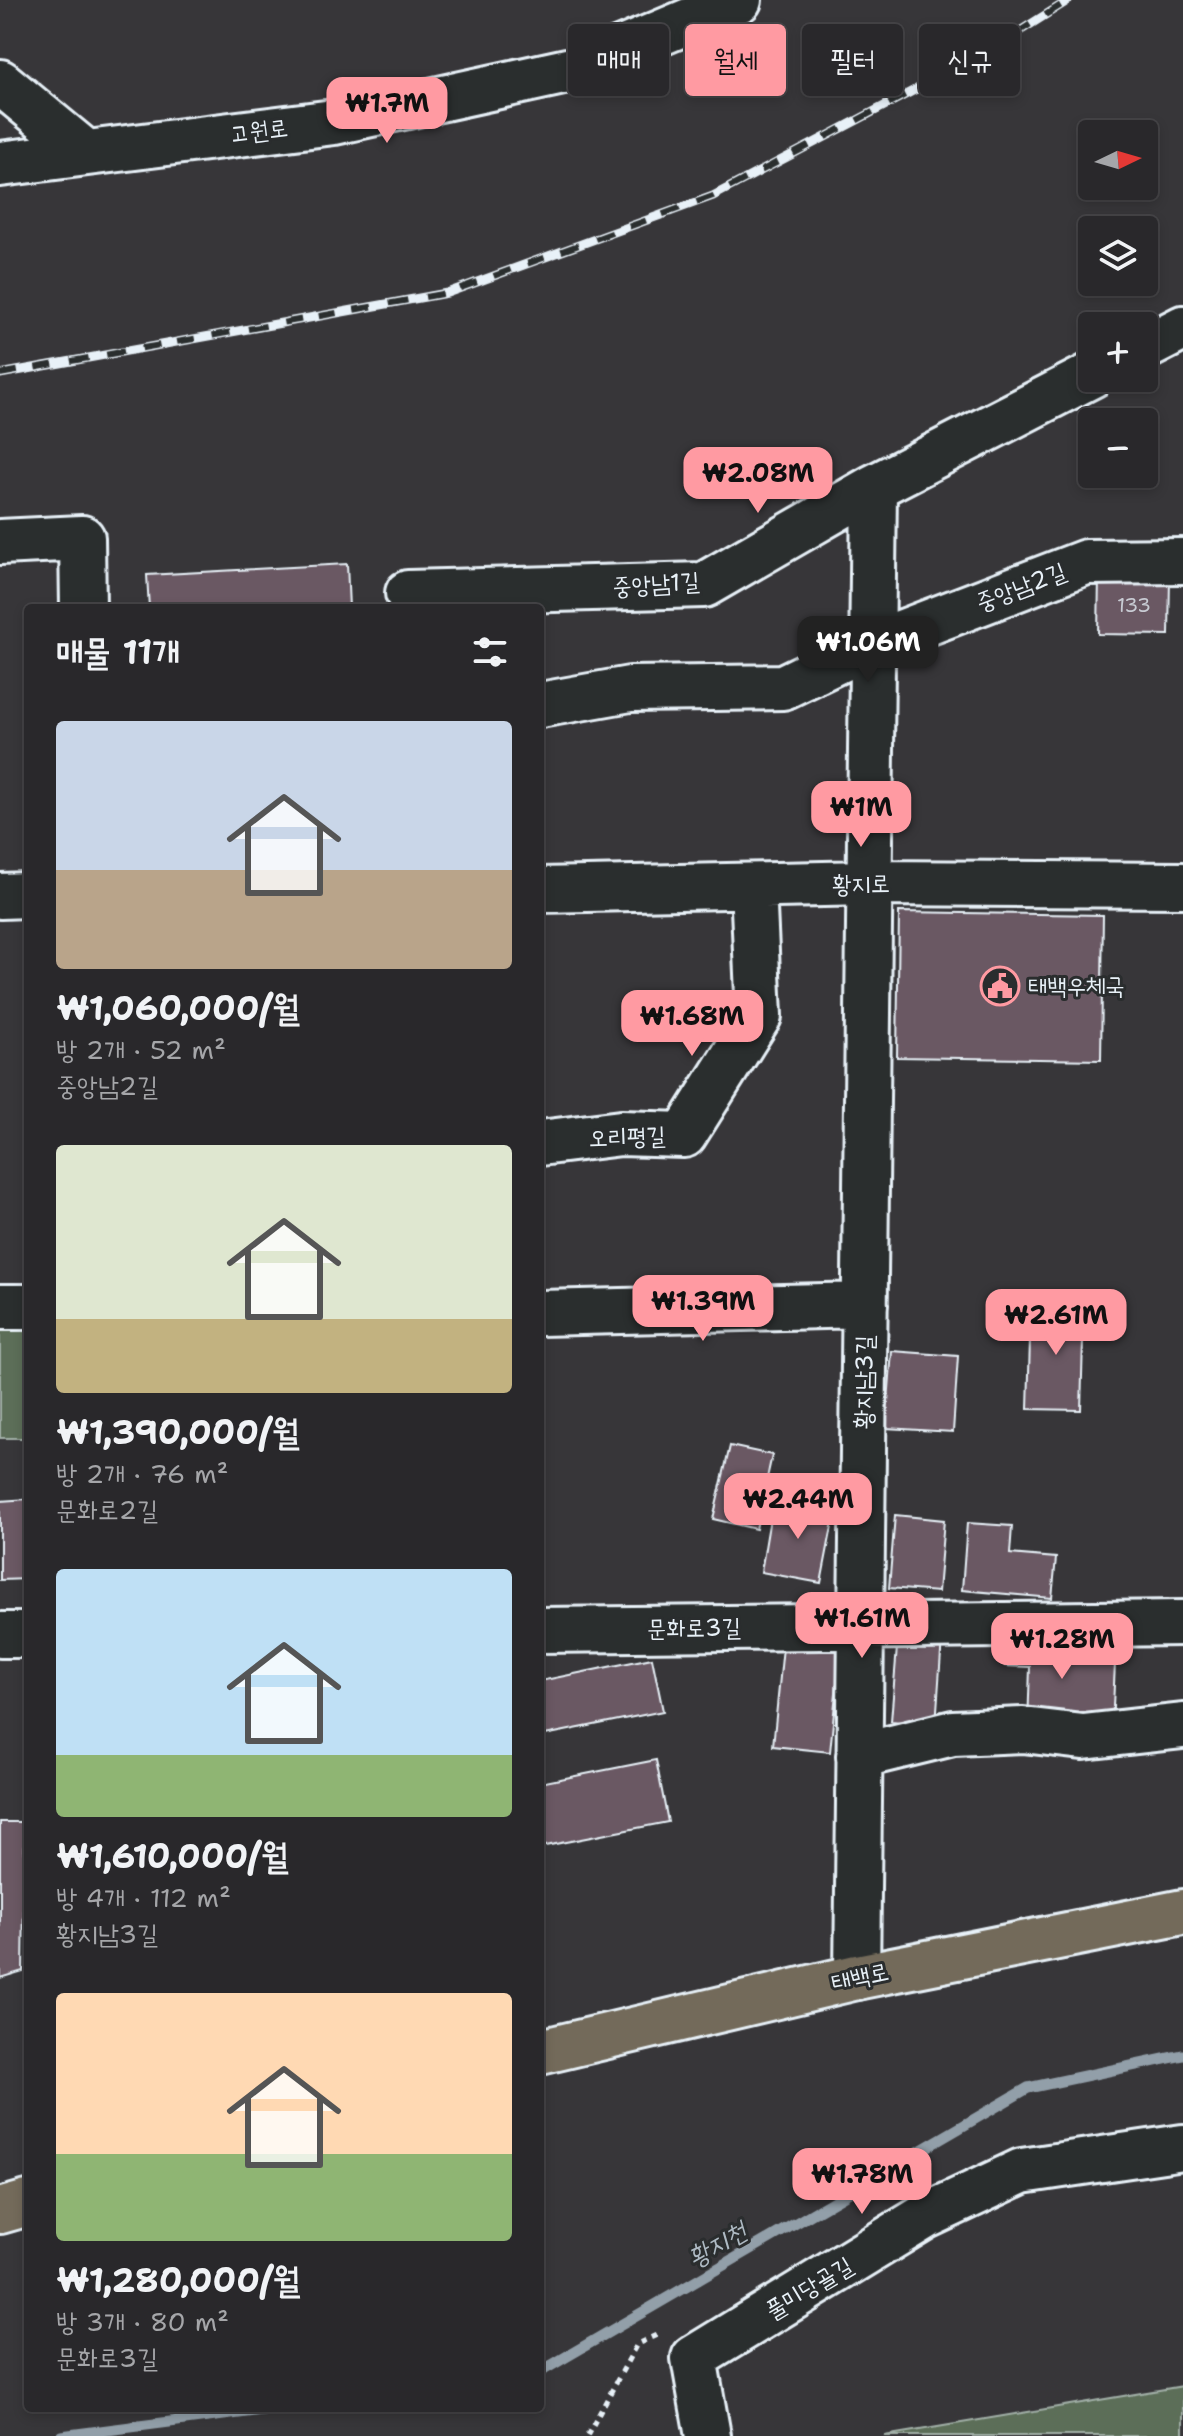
<!DOCTYPE html>
<html lang="ko">
<meta charset="utf-8">
<style>
:root{--surface:#29282b;--page:#353437;--text:#f1f3f6;--muted:#a5a6a9;--line:#454447;--accent:#ff9aa2}
body{margin:0;font-family:"Shantell Sans","Poor Story",sans-serif;background:var(--page);color:var(--text);height:100vh;display:flex;flex-direction:column;font-size:30px;white-space:nowrap}
*{box-sizing:border-box;margin:0}
p{font-size:26px;color:var(--muted)}
.icon{flex:none;width:44px;height:44px;fill:none;stroke:currentColor;stroke-width:2;stroke-linecap:round;stroke-linejoin:round}
.map{position:relative;flex:1;overflow:hidden}
.details{position:absolute;left:24px;top:604px;width:520px;height:1808px;display:flex;flex-direction:column;background:var(--surface);border-radius:8px;box-shadow:0 4px 12px #0003,0 0 0 2px var(--line)}
.details>*{flex:none}
.hud{position:absolute;left:568px;top:24px;width:494px;height:72px;display:flex;gap:16px}
.needle{width:52px;rotate:85deg}
.tools{position:absolute;left:1078px;top:120px;display:grid;gap:16px}
.tools a{display:grid;place-items:center;width:80px;height:80px;border-radius:8px;background:var(--surface);box-shadow:0 4px 12px #0003,0 0 0 2px var(--line);font-size:40px}
.price{position:absolute;translate:-50% -68px;padding:0 18px;border-radius:16px;background:var(--accent);color:#111;font-size:26px;line-height:52px;filter:drop-shadow(0 2px 4px #0008)}
.price::after{content:'';position:absolute;left:50%;top:48px;width:24px;height:18px;margin-left:-12px;background:inherit;clip-path:polygon(0 0,100% 0,50% 100%)}
.price.current{background:#222;color:#fff}
ul{padding:0;list-style:none}
li{display:grid;align-content:center;gap:16px;height:424px;padding:0 32px}
li span{display:grid;place-items:center;height:248px;border-radius:8px;color:#555}
li>.icon{margin-inline-start:auto}
span .icon{width:144px;height:144px;fill:#fffc;stroke-width:1}
li b{font-size:34px}
h2{display:flex;justify-content:space-between;align-items:center;height:96px;padding:0 32px;font-size:34px}
.chip{padding:0 28px;border-radius:8px;background:var(--surface);box-shadow:0 4px 12px #0003,0 0 0 2px var(--line);font-size:28px;line-height:72px}
.chip.current{background:var(--accent);color:#111}
.map>svg:first-child{display:block}
.green{fill:#5c6e58;stroke:#a2b0a8;stroke-width:2}
.lines{fill:none;stroke-linecap:round;stroke-linejoin:round}
.stream{stroke:#929fa9;stroke-width:11}
.building{fill:#6a5963;stroke:#e8f1f8;stroke-width:2}
.minor-casing{stroke:#e8f1f8;stroke-width:50}
.major-casing{stroke:#e8f1f8;stroke-width:50}
.path{stroke:#e8f1f8;stroke-width:5;stroke-dasharray:6 6;stroke-linecap:butt}
.minor{stroke:#2a2d2e;stroke-width:44}
.major{stroke:#736b5a;stroke-width:44}
.rail-casing{stroke:#e8f1f8;stroke-width:9}
.rail{stroke:#2a2d2e;stroke-width:6;stroke-dasharray:18;stroke-linecap:butt}
.labels{text-anchor:middle;stroke-width:6;stroke-linejoin:round;paint-order:stroke}
.number-label{font-size:20px;fill:#c8cbd3}
.street-label{font-size:24px;fill:#e8f1f8;stroke:#2a2d2e}
.poi-label{font-size:24px;fill:#e8f1f8;stroke:#2a2d2e;text-anchor:start}
.water-label{font-size:26px;font-style:italic;fill:#aebac3;stroke:#2a2d2e}
</style>
<div class="map">
<svg width="1183" height="2436" viewBox="0 0 1183 2436">
<rect width="100%" height="100%" fill="#373639"/>
<filter id="ink" filterUnits="userSpaceOnUse"><feTurbulence type="fractalNoise" baseFrequency=".0125" numOctaves="2"/><feDisplacementMap in="SourceGraphic" scale="16" xChannelSelector="R" yChannelSelector="G"/><feConvolveMatrix kernelMatrix="1 2 1 2 8 2 1 2 1" color-interpolation-filters="sRGB"/></filter>
<g filter="url(#ink)">
<path class="green" d="M 28,1322 L 28,1438 L 0,1438 L 0,1323 Z
M 1183,2386 L 1183,2436 L 884,2436 Z"/>
<g class="lines">
<path class="stream" d="M 540,2372 L 1028,2088 L 1183,2055
M 61,2436 L 278,2408"/>
</g>
<path class="building" d="M 347,564 L 349,608 L 149,608 L 147,575 Z
M 1099,576 L 1170,577 L 1169,635 L 1098,634 Z
M 899,912 L 1103,915 L 1101,1060 L 897,1057 Z
M 1031,1304 L 1084,1306 L 1081,1410 L 1028,1409 Z
M 892,1351 L 958,1356 L 953,1432 L 886,1428 Z
M 730,1446 L 772,1455 L 756,1529 L 713,1519 Z
M 28,1499 L 28,1579 L 0,1580 L 0,1501 Z
M 773,1500 L 835,1511 L 821,1583 L 761,1572 Z
M 895,1515 L 944,1520 L 938,1592 L 889,1588 Z
M 967,1523 L 1012,1526 L 1010,1554 L 1056,1558 L 1052,1598 L 962,1590 Z
M 1006,1629 L 1074,1631 L 1073,1662 L 1115,1663 L 1112,1728 L 1028,1726 L 1030,1667 L 1005,1666 Z
M 898,1635 L 942,1638 L 936,1725 L 891,1721 Z
M 784,1637 L 841,1643 L 830,1752 L 773,1746 Z
M 652,1658 L 663,1711 L 540,1736 L 540,1681 Z
M 656,1760 L 668,1822 L 540,1847 L 540,1783 Z
M 0,1822 L 25,1822 L 23,1971 L 0,1978 Z"/>
<g class="lines">
<defs>
<path id="minor" d="M 0,82 L 85,152
M 0,164 L 334,122 L 572,70 L 739,0
M 1144,348 L 1183,328
M 0,542 L 82,538 L 83,608
M 408,593 L 704,585 L 874,487 L 1092,375
M 540,705 L 630,689 L 783,687 L 872,644 L 1086,562 L 1183,561
M 540,890 L 870,883 L 1183,885
M 0,896 L 28,895
M 540,1143 L 621,1133 L 684,1135 L 759,1016 L 753,887
M 0,1307 L 28,1307
M 540,1313 L 865,1305
M 540,1630 L 1183,1623
M 0,1635 L 28,1635
M 859,1756 L 953,1733 L 1023,1730 L 1083,1737 L 1183,1726
M 857,1977 L 874,487
M 708,2436 L 694,2358 L 926,2216 L 1022,2171 L 1183,2147"/>
<path id="major" d="M 540,2052 L 857,1977 L 1183,1912
M 0,2211 L 28,2203"/>
</defs>
<use href="#minor" class="minor-casing"/>
<use href="#major" class="major-casing"/>
<path class="path" d="M 587,2436 L 637,2344 L 661,2333"/>
<use href="#minor" class="minor"/>
<use href="#major" class="major"/>
<defs>
<path id="rail" d="M 0,374 L 447,293 L 713,196 L 985,53 L 1069,0"/>
</defs>
<use href="#rail" class="rail-casing"/>
<use href="#rail" class="rail"/>
</g>
</g>
<defs>
<symbol id="civic-ring" viewBox="-11 -11 22 22"><circle r="9.5" fill="#2a2d2e" stroke="#ff9aa2" stroke-width="1.5"/><path d="M-.6-6.5H3V-4.5H.6V-3L4-1V1h2V6H-6V1h2V-1L-.6-3ZM-1.2 2.5V6h2.4V2.5Z" fill="#ff9aa2"/></symbol>
</defs>
<g fill-rule="evenodd">
<use href="#civic-ring" x="978" y="964" width="44" height="44"/>
</g>
<g class="labels">
<g class="number-label">
<text x="1134" y="612">133</text>
</g>
<g class="street-label">
<text transform="translate(259 131) rotate(-7)" y="8">고원로</text>
<text transform="translate(656 584) rotate(-4)" y="8">중앙남1길</text>
<text transform="translate(1021 587) rotate(-21)" y="8">중앙남2길</text>
<text transform="translate(861 884) rotate(-1)" y="8">황지로</text>
<text transform="translate(627 1137) rotate(-2)" y="8">오리평길</text>
<text transform="translate(864 1382) rotate(-89)" y="8">황지남3길</text>
<text transform="translate(694 1628) rotate(-1)" y="8">문화로3길</text>
<text transform="translate(860 1977) rotate(-12)" y="8">태백로</text>
<text transform="translate(809 2288) rotate(-31)" y="8">풀미당골길</text>
</g>
<g class="poi-label">
<text x="1028" y="994">태백우체국</text>
</g>
<g class="water-label">
<text transform="translate(717 2244) rotate(-30)" y="9">황지천</text>
</g>
</g>
</svg>
<div class="tools">
<a><svg class="needle" viewBox="-14 -14 28 28"><path d="M0-13l5 13h-10z" fill="#e53935"/><path d="M0 13l5-13h-10z" fill="#a5a6a9"/></svg></a>
<a><svg class="icon" aria-label="layers" viewBox="0 0 24 24"><path d="M12 4l9 5-9 5-9-5zM3 14l9 5 9-5"/></svg></a>
<a>+</a>
<a>−</a>
</div>
<b class="price" style="left:387px;top:145px">₩1.7M</b>
<b class="price" style="left:758px;top:515px">₩2.08M</b>
<b class="price current" style="left:868px;top:684px">₩1.06M</b>
<b class="price" style="left:861px;top:849px">₩1M</b>
<b class="price" style="left:692px;top:1058px">₩1.68M</b>
<b class="price" style="left:703px;top:1343px">₩1.39M</b>
<b class="price" style="left:1056px;top:1357px">₩2.61M</b>
<b class="price" style="left:798px;top:1541px">₩2.44M</b>
<b class="price" style="left:862px;top:1660px">₩1.61M</b>
<b class="price" style="left:1062px;top:1681px">₩1.28M</b>
<b class="price" style="left:862px;top:2216px">₩1.78M</b>
<div class="hud">
<a class="chip">매매</a>
<a class="chip current">월세</a>
<a class="chip">필터</a>
<a class="chip">신규</a>
</div>
<section class="details">
<h2>매물 11개<svg class="icon" aria-label="filters" viewBox="0 0 24 24"><path d="M4 7h16M4 17h16"/><circle cx="9" cy="7" r="2"/><circle cx="15" cy="17" r="2"/></svg></h2>
<ul>
<li><span style="background:linear-gradient(#c9d6e8 60%,#b9a48a 0)"><svg class="icon" aria-label="home" viewBox="0 0 24 24"><path d="M3 11l9-7 9 7M6 9v11h12V9"/></svg></span><div><b>₩1,060,000/월</b><p>방 2개 · 52 m²</p><p>중앙남2길</p></div></li>
<li><span style="background:linear-gradient(#dfe7d0 70%,#c2b280 0)"><svg class="icon" aria-label="home" viewBox="0 0 24 24"><path d="M3 11l9-7 9 7M6 9v11h12V9"/></svg></span><div><b>₩1,390,000/월</b><p>방 2개 · 76 m²</p><p>문화로2길</p></div></li>
<li><span style="background:linear-gradient(#bfe0f5 75%,#8fb573 0)"><svg class="icon" aria-label="home" viewBox="0 0 24 24"><path d="M3 11l9-7 9 7M6 9v11h12V9"/></svg></span><div><b>₩1,610,000/월</b><p>방 4개 · 112 m²</p><p>황지남3길</p></div></li>
<li><span style="background:linear-gradient(#ffd9b3 65%,#8fb573 0)"><svg class="icon" aria-label="home" viewBox="0 0 24 24"><path d="M3 11l9-7 9 7M6 9v11h12V9"/></svg></span><div><b>₩1,280,000/월</b><p>방 3개 · 80 m²</p><p>문화로3길</p></div></li>
</ul>
</section>
</div>
